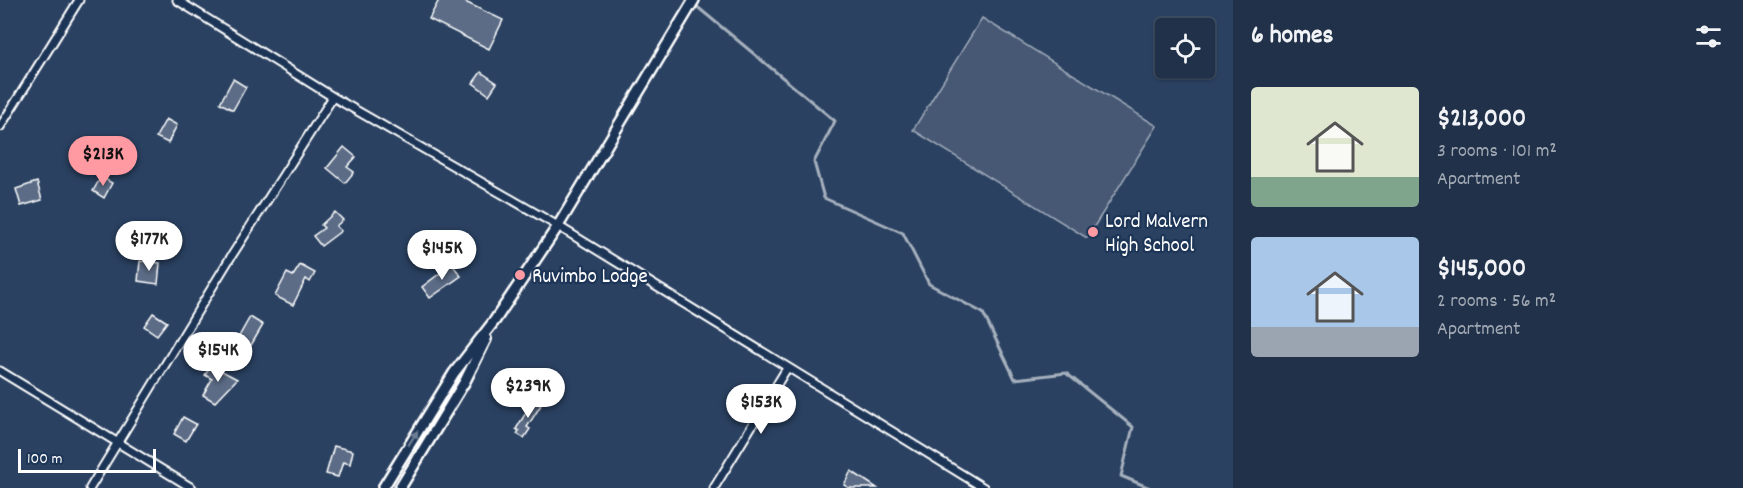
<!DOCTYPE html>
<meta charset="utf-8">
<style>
:root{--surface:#203149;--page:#2d3d53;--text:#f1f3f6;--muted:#a2a9b4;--line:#3d4c61;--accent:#ff9aa2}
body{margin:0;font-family:Dekko,sans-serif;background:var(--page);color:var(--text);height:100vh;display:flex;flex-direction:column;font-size:22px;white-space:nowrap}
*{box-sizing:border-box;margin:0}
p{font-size:20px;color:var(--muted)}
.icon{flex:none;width:33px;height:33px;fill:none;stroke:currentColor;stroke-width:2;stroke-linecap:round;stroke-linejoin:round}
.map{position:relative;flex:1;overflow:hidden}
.details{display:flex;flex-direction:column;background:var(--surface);width:510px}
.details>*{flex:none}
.fabs{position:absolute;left:1155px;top:18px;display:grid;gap:12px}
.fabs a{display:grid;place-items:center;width:60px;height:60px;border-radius:6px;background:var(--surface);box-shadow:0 2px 4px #0004,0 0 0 2px var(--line);font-size:30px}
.scale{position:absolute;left:18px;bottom:15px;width:138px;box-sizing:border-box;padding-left:6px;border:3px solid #fff;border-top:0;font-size:16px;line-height:21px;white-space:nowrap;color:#fff;-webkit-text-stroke:4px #1d3557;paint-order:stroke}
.price{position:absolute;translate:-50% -51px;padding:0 14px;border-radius:21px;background:#fff;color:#222;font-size:20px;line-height:39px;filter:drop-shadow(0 2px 3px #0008)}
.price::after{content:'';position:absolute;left:50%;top:36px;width:18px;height:14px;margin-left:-9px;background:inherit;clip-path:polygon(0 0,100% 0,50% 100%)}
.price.selected{background:var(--accent);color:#111}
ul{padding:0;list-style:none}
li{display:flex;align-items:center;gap:18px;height:150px;padding:0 18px}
li span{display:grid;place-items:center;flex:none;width:168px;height:120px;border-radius:6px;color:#555}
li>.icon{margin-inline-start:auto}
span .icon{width:72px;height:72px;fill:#fffc;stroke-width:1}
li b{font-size:26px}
h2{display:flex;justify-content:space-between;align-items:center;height:72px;padding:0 18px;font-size:26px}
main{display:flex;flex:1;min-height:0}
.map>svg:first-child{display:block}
.green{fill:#465975;stroke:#a2acba;stroke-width:1.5}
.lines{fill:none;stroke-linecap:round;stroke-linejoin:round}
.stream{stroke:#a7b1be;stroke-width:3}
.building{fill:#5b6c86;stroke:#fff;stroke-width:1.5}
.minor-casing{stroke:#fff;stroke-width:11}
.tertiary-casing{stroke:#fff;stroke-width:14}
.minor{stroke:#1d3557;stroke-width:7}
.tertiary{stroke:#1d3557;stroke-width:9}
.oneway{fill:#6c7c92}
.poi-dot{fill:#ff9aa2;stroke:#1d3557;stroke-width:2}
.labels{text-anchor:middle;stroke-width:4.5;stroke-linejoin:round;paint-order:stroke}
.poi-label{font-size:21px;fill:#fff;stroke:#1d3557;text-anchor:start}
</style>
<main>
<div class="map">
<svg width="1233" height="488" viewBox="0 0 1233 488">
<rect width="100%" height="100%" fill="#2a4161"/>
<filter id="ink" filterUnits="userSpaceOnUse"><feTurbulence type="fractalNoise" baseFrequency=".0167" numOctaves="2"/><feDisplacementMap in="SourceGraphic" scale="12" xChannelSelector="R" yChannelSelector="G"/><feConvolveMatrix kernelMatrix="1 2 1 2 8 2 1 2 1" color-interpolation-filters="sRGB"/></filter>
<g filter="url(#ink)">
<path class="green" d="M 982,18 L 1157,126 L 1087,238 L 913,130 Z"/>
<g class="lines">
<path class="stream" d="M 695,5 L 835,121 L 814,162 L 824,198 L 903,233 L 929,284 L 983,313 L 1015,379 L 1066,373 L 1133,427 L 1121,476 L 1150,488"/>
</g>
<path class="building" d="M 439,0 L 461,0 L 503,20 L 489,49 L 429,19 Z
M 481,72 L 497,83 L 489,95 L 473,83 Z
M 233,79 L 246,87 L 233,110 L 220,103 Z
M 166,119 L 177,125 L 168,143 L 156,137 Z
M 344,147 L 356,157 L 347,167 L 354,172 L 345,183 L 327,168 Z
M 101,177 L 112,183 L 104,198 L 93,191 Z
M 37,182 L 42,200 L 21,206 L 16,189 Z
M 335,212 L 343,220 L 336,226 L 341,231 L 321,246 L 313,236 L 324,228 L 321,225 Z
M 140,261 L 160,263 L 158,284 L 138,281 Z
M 452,264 L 461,276 L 430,298 L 422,287 Z
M 300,265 L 315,273 L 310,282 L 306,279 L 293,305 L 275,296 L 287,273 L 293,276 Z
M 153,313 L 167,322 L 157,335 L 144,326 Z
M 250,317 L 263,325 L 250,347 L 237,340 Z
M 211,365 L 237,379 L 215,402 L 203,395 L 212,379 L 205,375 Z
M 533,401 L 541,405 L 527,427 L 530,429 L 524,438 L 517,434 L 519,431 L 516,429 Z
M 183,417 L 196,424 L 186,441 L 174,434 Z
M 334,446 L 353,451 L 350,464 L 343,462 L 338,477 L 326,474 Z
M 851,471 L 877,488 L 849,488 L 844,485 Z"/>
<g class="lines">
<defs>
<path id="minor" d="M 177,0 L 333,97 L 558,226 L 984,488
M 0,127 L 79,0
M 0,371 L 192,488
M 90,488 L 227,263 L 333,97
M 714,488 L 787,368"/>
<path id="tertiary" d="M 383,488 L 454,373 L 495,320 L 558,226 L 694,0
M 400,488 L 465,381 L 486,339"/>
</defs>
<use href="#minor" class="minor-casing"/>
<use href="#tertiary" class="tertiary-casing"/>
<use href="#minor" class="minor"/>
<use href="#tertiary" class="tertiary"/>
</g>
<defs><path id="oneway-solid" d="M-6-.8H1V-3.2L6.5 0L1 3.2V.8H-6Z" transform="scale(1.5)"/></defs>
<use class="oneway" href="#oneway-solid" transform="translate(413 438) rotate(-58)"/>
</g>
<g class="poi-dot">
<circle cx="1093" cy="232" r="6"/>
<circle cx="520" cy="275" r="6"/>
</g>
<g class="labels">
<g class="poi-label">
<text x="1105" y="227">Lord Malvern<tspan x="1105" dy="24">High School</tspan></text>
<text x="532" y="282">Ruvimbo Lodge</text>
</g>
</g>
</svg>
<div class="fabs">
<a><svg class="icon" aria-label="locate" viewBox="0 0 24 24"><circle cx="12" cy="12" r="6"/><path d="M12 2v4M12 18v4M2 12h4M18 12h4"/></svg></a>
</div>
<div class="scale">100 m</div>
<b class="price selected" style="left:103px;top:187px">$213K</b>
<b class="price" style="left:149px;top:272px">$177K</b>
<b class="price" style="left:442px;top:281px">$145K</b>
<b class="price" style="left:218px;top:383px">$154K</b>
<b class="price" style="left:528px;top:419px">$239K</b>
<b class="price" style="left:761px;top:435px">$153K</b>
</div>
<section class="details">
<h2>6 homes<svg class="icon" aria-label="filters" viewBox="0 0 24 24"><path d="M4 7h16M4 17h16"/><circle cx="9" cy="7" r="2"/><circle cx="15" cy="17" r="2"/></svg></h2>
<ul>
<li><span style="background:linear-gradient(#dfe7d0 75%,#7fa58c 0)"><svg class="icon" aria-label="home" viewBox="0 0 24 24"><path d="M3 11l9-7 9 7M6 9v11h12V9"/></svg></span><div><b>$213,000</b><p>3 rooms · 101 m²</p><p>Apartment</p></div></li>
<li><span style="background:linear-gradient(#a9c7e8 75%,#9aa5b1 0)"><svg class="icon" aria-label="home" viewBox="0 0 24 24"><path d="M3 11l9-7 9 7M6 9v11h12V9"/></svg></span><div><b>$145,000</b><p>2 rooms · 56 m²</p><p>Apartment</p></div></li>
</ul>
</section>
</main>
